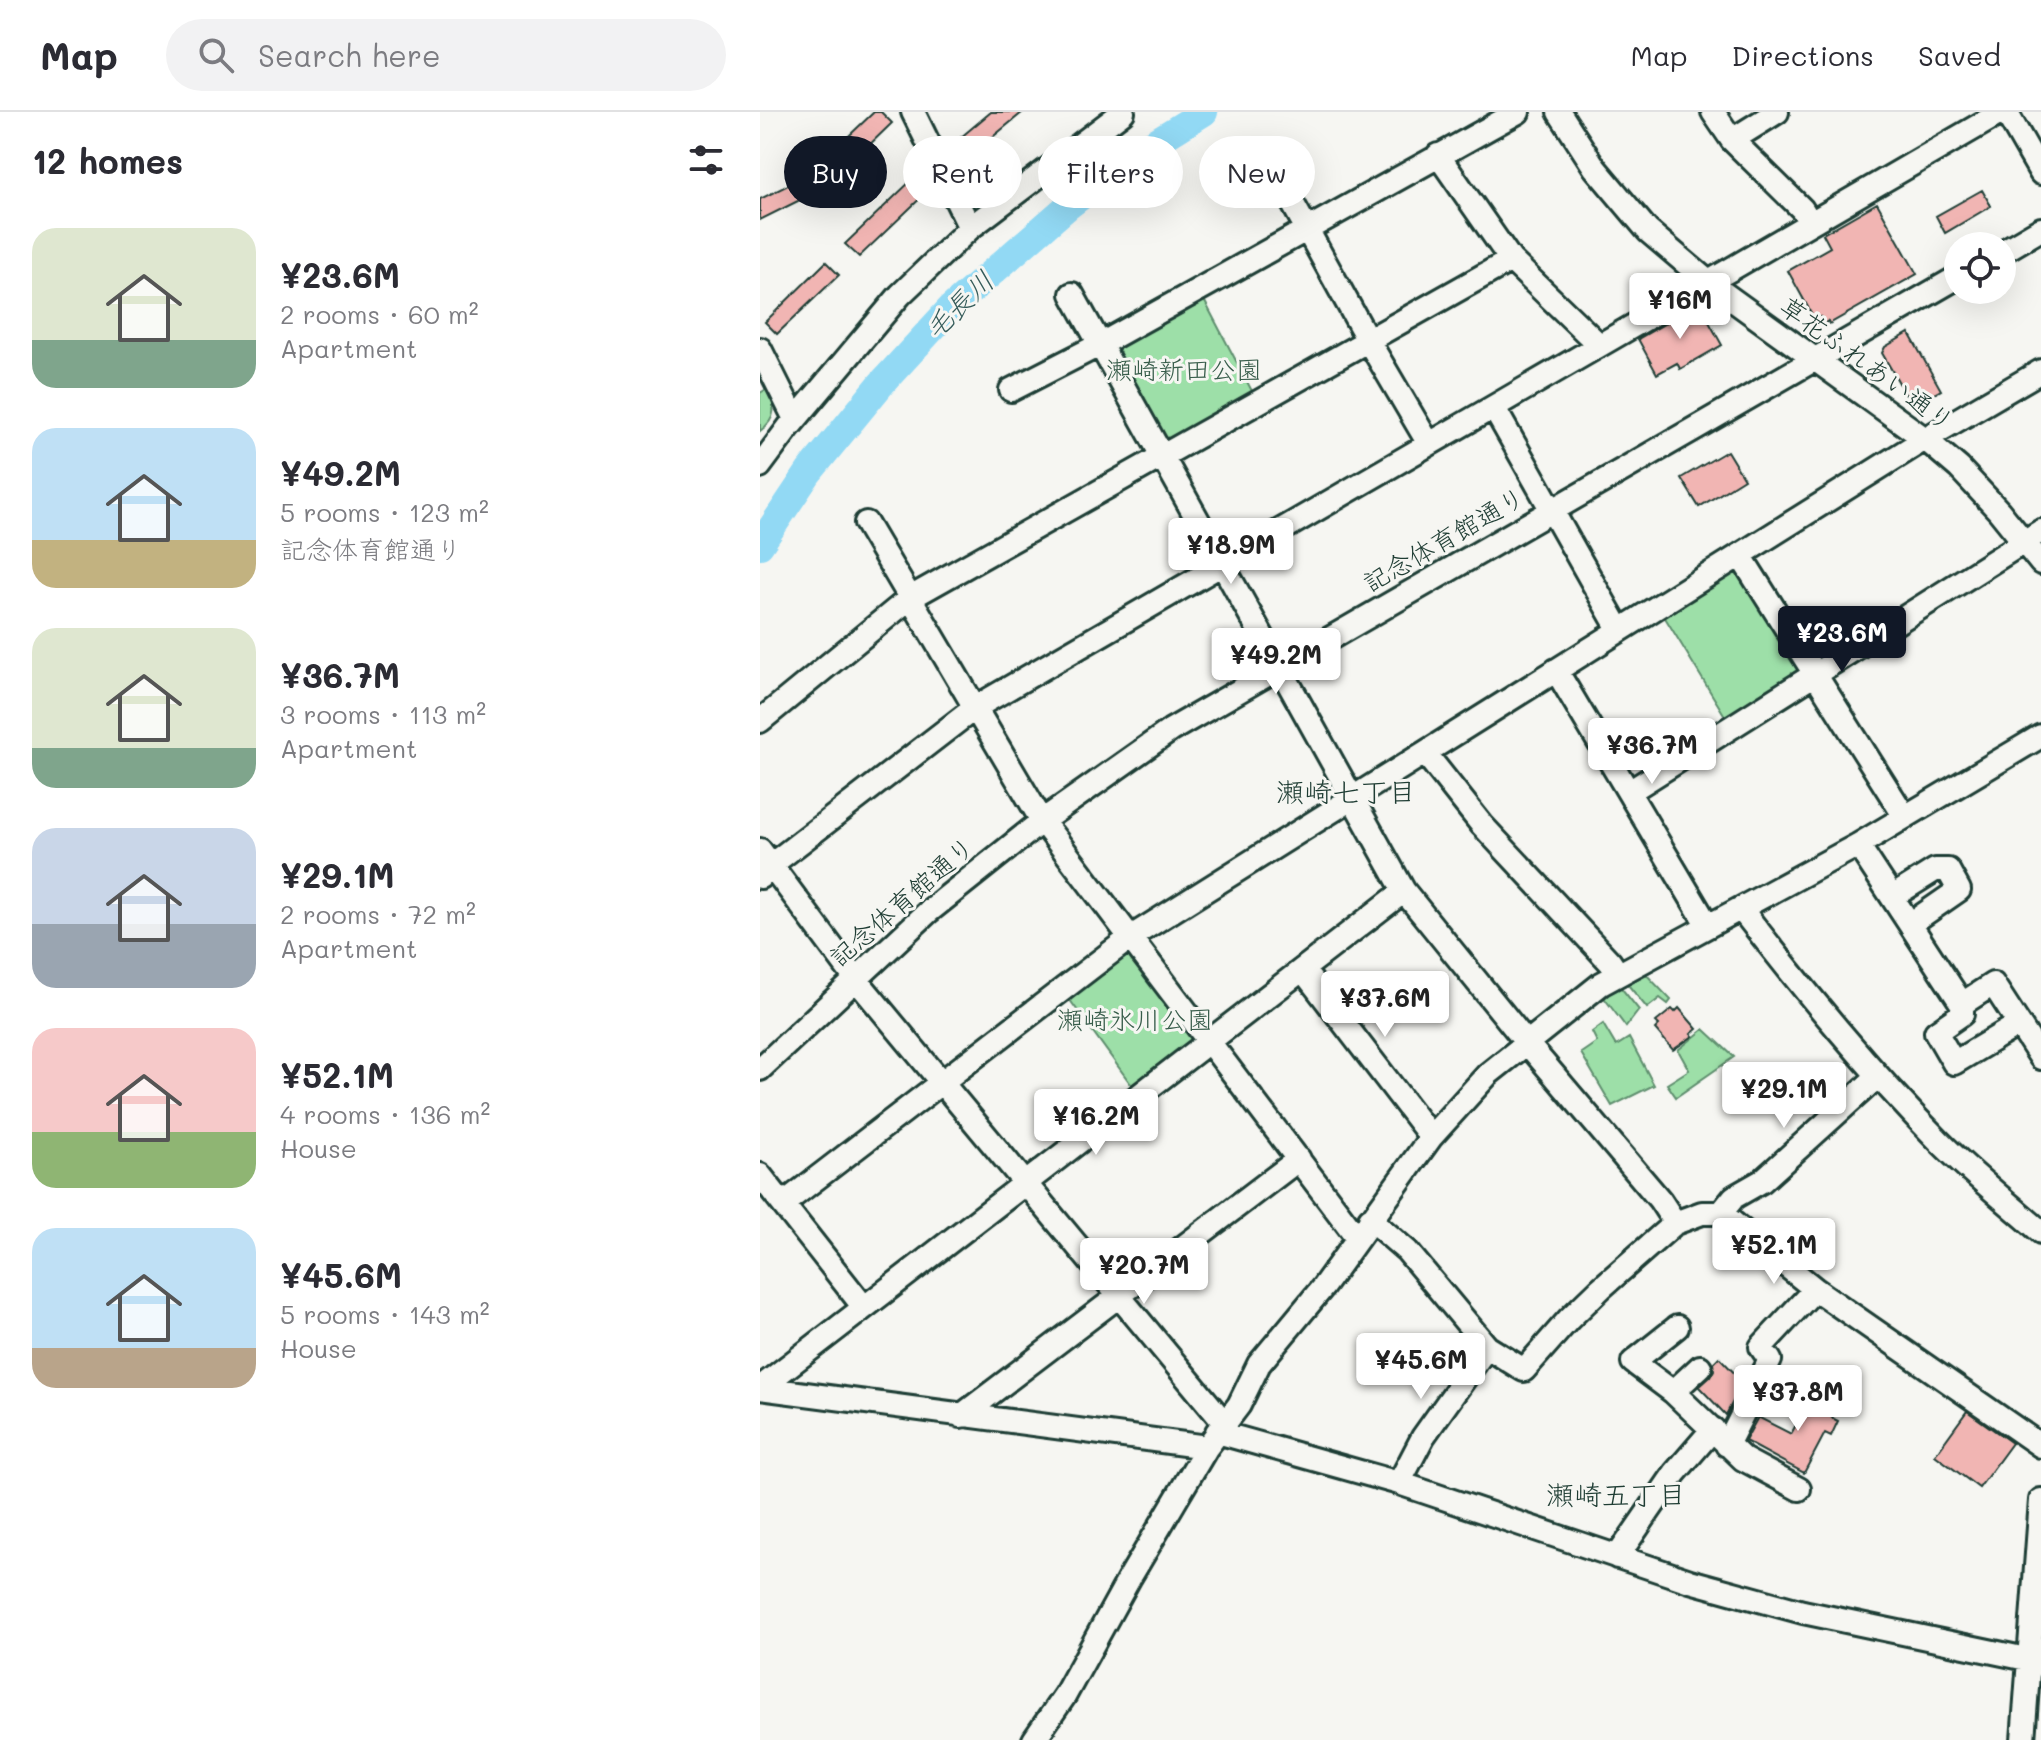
<!DOCTYPE html>
<meta charset="utf-8">
<style>
:root{--surface:#fff;--page:#f2f2f3;--text:#2b2b33;--muted:#7c7c81;--line:#e1e1e2;--accent:#111827}
body{margin:0;font-family:Mali,"Klee One",sans-serif;background:var(--page);color:var(--text);height:100vh;display:flex;flex-direction:column;font-size:30px;white-space:nowrap}
*{box-sizing:border-box;margin:0}
p{font-size:26px;color:var(--muted)}
.icon{flex:none;width:44px;height:44px;fill:none;stroke:currentColor;stroke-width:2;stroke-linecap:round;stroke-linejoin:round}
.map{position:relative;flex:1;overflow:hidden}
.panel{display:flex;flex-direction:column;background:var(--surface);width:760px}
.panel>*{flex:none}
.hud{position:absolute;left:24px;top:24px;width:760px;height:72px;display:flex;gap:16px}
.buttons{position:absolute;left:1184px;top:120px;display:grid;gap:16px}
.buttons a{display:grid;place-items:center;width:72px;height:72px;border-radius:50%;background:var(--surface);box-shadow:0 8px 32px #0002;font-size:40px}
.price{position:absolute;translate:-50% -68px;padding:0 18px;border-radius:8px;background:#fff;color:#222;font-size:26px;line-height:52px;filter:drop-shadow(0 2px 4px #0008)}
.price::after{content:'';position:absolute;left:50%;top:48px;width:24px;height:18px;margin-left:-12px;background:inherit;clip-path:polygon(0 0,100% 0,50% 100%)}
.price.on{background:var(--accent);color:#fff}
ul{padding:0;list-style:none}
li{display:flex;align-items:center;gap:24px;height:200px;padding:0 32px}
li span{display:grid;place-items:center;flex:none;width:224px;height:160px;border-radius:24px;color:#555}
li>.icon{margin-inline-start:auto}
span .icon{width:96px;height:96px;fill:#fffc;stroke-width:1}
li b{font-size:34px}
h2{display:flex;justify-content:space-between;align-items:center;height:96px;padding:0 32px;font-size:34px}
.pill{padding:0 28px;border-radius:36px;background:var(--surface);box-shadow:0 8px 32px #0002;font-size:28px;line-height:72px}
.pill.on{background:var(--accent);color:#fff}
header{display:flex;align-items:center;gap:48px;box-sizing:border-box;height:112px;padding:0 40px;background:var(--surface);border-bottom:2px solid var(--line)}
header strong{font-size:38px}
nav{display:flex;gap:44px;margin-inline-start:auto;font-size:28px}
.search{width:560px;height:72px;background:var(--page);display:flex;align-items:center;gap:20px;box-sizing:border-box;padding:0 28px;border-radius:44px;color:var(--muted);font-size:30px}
main{display:flex;flex:1;min-height:0}
.map>svg:first-child{display:block}
.green{fill:#9ddfa8;stroke:#5e8e6e;stroke-width:2}
.lines{fill:none;stroke-linecap:round;stroke-linejoin:round}
.river{stroke:#92d9f4;stroke-width:28}
.building{fill:#f1b5b3;stroke:#1f3d34;stroke-width:2}
.minor-casing{stroke:#1f3d34;stroke-width:28}
.minor{stroke:#f6f6f2;stroke-width:22}
.labels{text-anchor:middle;stroke-width:6;stroke-linejoin:round;paint-order:stroke}
.street-label{font-size:26px;fill:#1f3d34;stroke:#f6f6f2}
.park-label{font-size:26px;fill:#385d4b;stroke:#f6f6f2}
.water-label{font-size:28px;font-style:italic;fill:#365c5a;stroke:#f6f6f2}
.neighbourhood-label{font-size:28px;fill:#1f3d34;stroke:#f6f6f2}
</style>
<header>
<strong>Map</strong>
<div class="search"><svg class="icon" aria-label="search" viewBox="0 0 24 24"><circle cx="10" cy="10" r="6"/><path d="M15 15l6 6"/></svg>Search here</div>
<nav><a>Map</a><a>Directions</a><a>Saved</a></nav>
</header>
<main>
<section class="panel">
<h2>12 homes<svg class="icon" aria-label="filters" viewBox="0 0 24 24"><path d="M4 7h16M4 17h16"/><circle cx="9" cy="7" r="2"/><circle cx="15" cy="17" r="2"/></svg></h2>
<ul>
<li><span style="background:linear-gradient(#dfe7d0 70%,#7fa58c 0)"><svg class="icon" aria-label="home" viewBox="0 0 24 24"><path d="M3 11l9-7 9 7M6 9v11h12V9"/></svg></span><div><b>¥23.6M</b><p>2 rooms · 60 m²</p><p>Apartment</p></div></li>
<li><span style="background:linear-gradient(#bfe0f5 70%,#c2b280 0)"><svg class="icon" aria-label="home" viewBox="0 0 24 24"><path d="M3 11l9-7 9 7M6 9v11h12V9"/></svg></span><div><b>¥49.2M</b><p>5 rooms · 123 m²</p><p>記念体育館通り</p></div></li>
<li><span style="background:linear-gradient(#dfe7d0 75%,#7fa58c 0)"><svg class="icon" aria-label="home" viewBox="0 0 24 24"><path d="M3 11l9-7 9 7M6 9v11h12V9"/></svg></span><div><b>¥36.7M</b><p>3 rooms · 113 m²</p><p>Apartment</p></div></li>
<li><span style="background:linear-gradient(#c9d6e8 60%,#9aa5b1 0)"><svg class="icon" aria-label="home" viewBox="0 0 24 24"><path d="M3 11l9-7 9 7M6 9v11h12V9"/></svg></span><div><b>¥29.1M</b><p>2 rooms · 72 m²</p><p>Apartment</p></div></li>
<li><span style="background:linear-gradient(#f6c9c9 65%,#8fb573 0)"><svg class="icon" aria-label="home" viewBox="0 0 24 24"><path d="M3 11l9-7 9 7M6 9v11h12V9"/></svg></span><div><b>¥52.1M</b><p>4 rooms · 136 m²</p><p>House</p></div></li>
<li><span style="background:linear-gradient(#bfe0f5 75%,#b9a48a 0)"><svg class="icon" aria-label="home" viewBox="0 0 24 24"><path d="M3 11l9-7 9 7M6 9v11h12V9"/></svg></span><div><b>¥45.6M</b><p>5 rooms · 143 m²</p><p>House</p></div></li>
</ul>
</section>
<div class="map">
<svg width="1281" height="1628" viewBox="0 0 1281 1628">
<rect width="100%" height="100%" fill="#f6f6f2"/>
<filter id="ink" filterUnits="userSpaceOnUse"><feTurbulence type="fractalNoise" baseFrequency=".0125" numOctaves="2"/><feDisplacementMap in="SourceGraphic" scale="16" xChannelSelector="R" yChannelSelector="G"/><feConvolveMatrix kernelMatrix="1 2 1 2 8 2 1 2 1" color-interpolation-filters="sRGB"/></filter>
<g filter="url(#ink)">
<path class="green" d="M 437,187 L 444,188 L 492,279 L 490,286 L 414,328 L 405,325 L 356,238 L 359,230 Z
M 7,277 C 16,294 17,307 0,319 L 0,281 Z
M 974,456 L 981,457 L 1043,555 L 1042,564 L 970,606 L 965,604 L 904,504 L 908,496 Z
M 372,837 L 439,925 L 373,975 L 307,884 Z
M 882,858 L 911,888 L 908,892 L 900,886 L 887,896 L 864,868 Z
M 858,872 L 879,898 L 866,915 L 842,883 Z
M 843,912 L 856,934 L 869,926 L 894,973 L 852,994 L 821,941 L 837,930 L 832,920 Z
M 944,917 L 974,945 L 916,985 L 907,972 L 929,958 L 918,938 Z"/>
<g class="lines">
<path class="river" d="M 0,433 L 49,360 L 122,271 L 191,196 L 307,95 L 373,44 L 444,0"/>
</g>
<path class="building" d="M 114,0 L 121,0 L 132,11 L 68,73 L 53,58 Z
M 231,0 L 263,0 L 201,51 L 188,36 Z
M 156,64 L 170,77 L 99,145 L 85,132 Z
M 32,71 L 40,88 L 0,108 L 0,87 Z
M 1222,78 L 1231,94 L 1185,121 L 1176,104 Z
M 1117,91 L 1157,162 L 1069,212 L 1068,209 L 1064,212 L 1060,205 L 1055,208 L 1028,159 L 1070,135 L 1063,122 Z
M 66,150 L 79,163 L 17,222 L 5,210 Z
M 939,192 L 962,233 L 920,257 L 917,251 L 897,262 L 878,227 Z
M 1149,221 L 1181,278 L 1156,292 L 1146,283 L 1122,241 L 1125,235 Z
M 967,339 L 984,367 L 939,395 L 921,366 Z
M 919,896 L 937,917 L 931,922 L 933,924 L 913,938 L 895,917 L 899,913 L 896,910 L 912,897 L 915,900 Z
M 959,1245 L 983,1270 L 966,1303 L 939,1275 L 950,1265 L 954,1258 L 953,1251 Z
M 1056,1276 L 1081,1289 L 1072,1306 L 1078,1309 L 1071,1324 L 1065,1321 L 1044,1361 L 985,1329 L 998,1305 L 1031,1322 Z
M 1207,1299 L 1252,1331 L 1219,1376 L 1175,1343 Z"/>
<g class="lines">
<defs>
<path id="minor" d="M 153,0 L 210,116
M 799,0 L 835,56 L 888,119 L 948,170 L 1165,327 L 1199,356 L 1239,399 L 1281,451
M 953,0 L 972,28 L 1042,97 L 1050,110
M 1246,0 L 1281,61
M 972,28 L 1017,0
M 505,41 L 609,230 L 669,332
M 678,43 L 751,148 L 838,232
M 1242,140 L 1281,117
M 312,182 L 644,779 L 766,930 L 900,1088 L 915,1111
M 0,237 L 35,307
M 251,278 L 341,232 L 758,0
M 734,296 L 859,517
M 0,354 L 29,315 L 140,183 L 210,116 L 363,0
M 106,411 L 282,709 L 597,1125
M 980,443 L 1145,705
M 796,558 L 948,814
M 0,609 L 150,486 L 751,148
M 665,641 L 722,713 L 850,850 L 858,862
M 869,680 L 1281,419
M 1098,733 L 1202,892 L 1233,872 L 1281,946
M 0,738 L 95,866 L 466,1313
M 0,765 L 11,753 L 216,595 L 1242,0
M 1132,785 L 1175,758 L 1188,758 L 1199,778 L 1150,812
M 981,797 C 1044,878 1108,957 1180,1030 C 1212,1062 1247,1090 1281,1120
M 543,858 L 671,1025
M 1202,892 L 1202,902 L 1176,920 L 1194,951 L 1259,912
M 0,957 L 168,800 L 282,709 L 411,618 L 1198,165
M 0,1063 L 103,1194
M 23,1092 L 371,825 L 1165,327 L 1281,259
M 961,1101 L 974,1085 L 1002,1069 L 1118,964
M 610,1107 L 647,1139 L 727,1235 L 764,1258 L 809,1207 L 841,1176 L 915,1111 L 942,1101 L 961,1101 L 1055,1177 L 1281,1334
M 940,1255 L 913,1280 L 983,1347 L 1039,1377
M 0,1276 L 644,779
M 0,1276 L 447,1335
M 913,1280 L 873,1250 L 917,1215
M 201,1304 L 539,1047
M 457,1320 L 639,1371 L 930,1469 L 1043,1500 L 1281,1550
M 967,1333 L 1010,1248 L 1001,1235 L 1055,1177
M 639,1371 L 663,1325 L 727,1235
M 857,1445 L 915,1361 L 953,1317
M 274,1628 L 305,1583 L 370,1465 L 447,1335 L 479,1293 L 499,1252 L 563,1175 L 671,1025 L 728,962 L 841,872 L 1098,733 L 1281,624
M 1263,1628 L 1281,1388"/>
</defs>
<use href="#minor" class="minor-casing"/>
<use href="#minor" class="minor"/>
</g>
</g>
<g class="labels">
<g class="street-label">
<text transform="translate(1107 252) rotate(36)" y="9">草花ふれあい通り</text>
<text transform="translate(684 428) rotate(-30)" y="9">記念体育館通り</text>
<text transform="translate(142 790) rotate(-41)" y="9">記念体育館通り</text>
</g>
<g class="park-label">
<text x="424" y="267">瀬崎新田公園</text>
<text x="375" y="917">瀬崎氷川公園</text>
</g>
<g class="water-label">
<text transform="translate(199 193) rotate(-44)" y="10">毛長川</text>
</g>
<g class="neighbourhood-label">
<text x="586" y="690">瀬崎七丁目</text>
<text x="856" y="1393">瀬崎五丁目</text>
</g>
</g>
</svg>
<div class="buttons">
<a><svg class="icon" aria-label="locate" viewBox="0 0 24 24"><circle cx="12" cy="12" r="6"/><path d="M12 2v4M12 18v4M2 12h4M18 12h4"/></svg></a>
</div>
<b class="price" style="left:920px;top:229px">¥16M</b>
<b class="price" style="left:471px;top:474px">¥18.9M</b>
<b class="price on" style="left:1082px;top:562px">¥23.6M</b>
<b class="price" style="left:516px;top:584px">¥49.2M</b>
<b class="price" style="left:892px;top:674px">¥36.7M</b>
<b class="price" style="left:625px;top:927px">¥37.6M</b>
<b class="price" style="left:1024px;top:1018px">¥29.1M</b>
<b class="price" style="left:336px;top:1045px">¥16.2M</b>
<b class="price" style="left:1014px;top:1174px">¥52.1M</b>
<b class="price" style="left:384px;top:1194px">¥20.7M</b>
<b class="price" style="left:661px;top:1289px">¥45.6M</b>
<b class="price" style="left:1038px;top:1321px">¥37.8M</b>
<div class="hud">
<a class="pill on">Buy</a>
<a class="pill">Rent</a>
<a class="pill">Filters</a>
<a class="pill">New</a>
</div>
</div>
</main>
